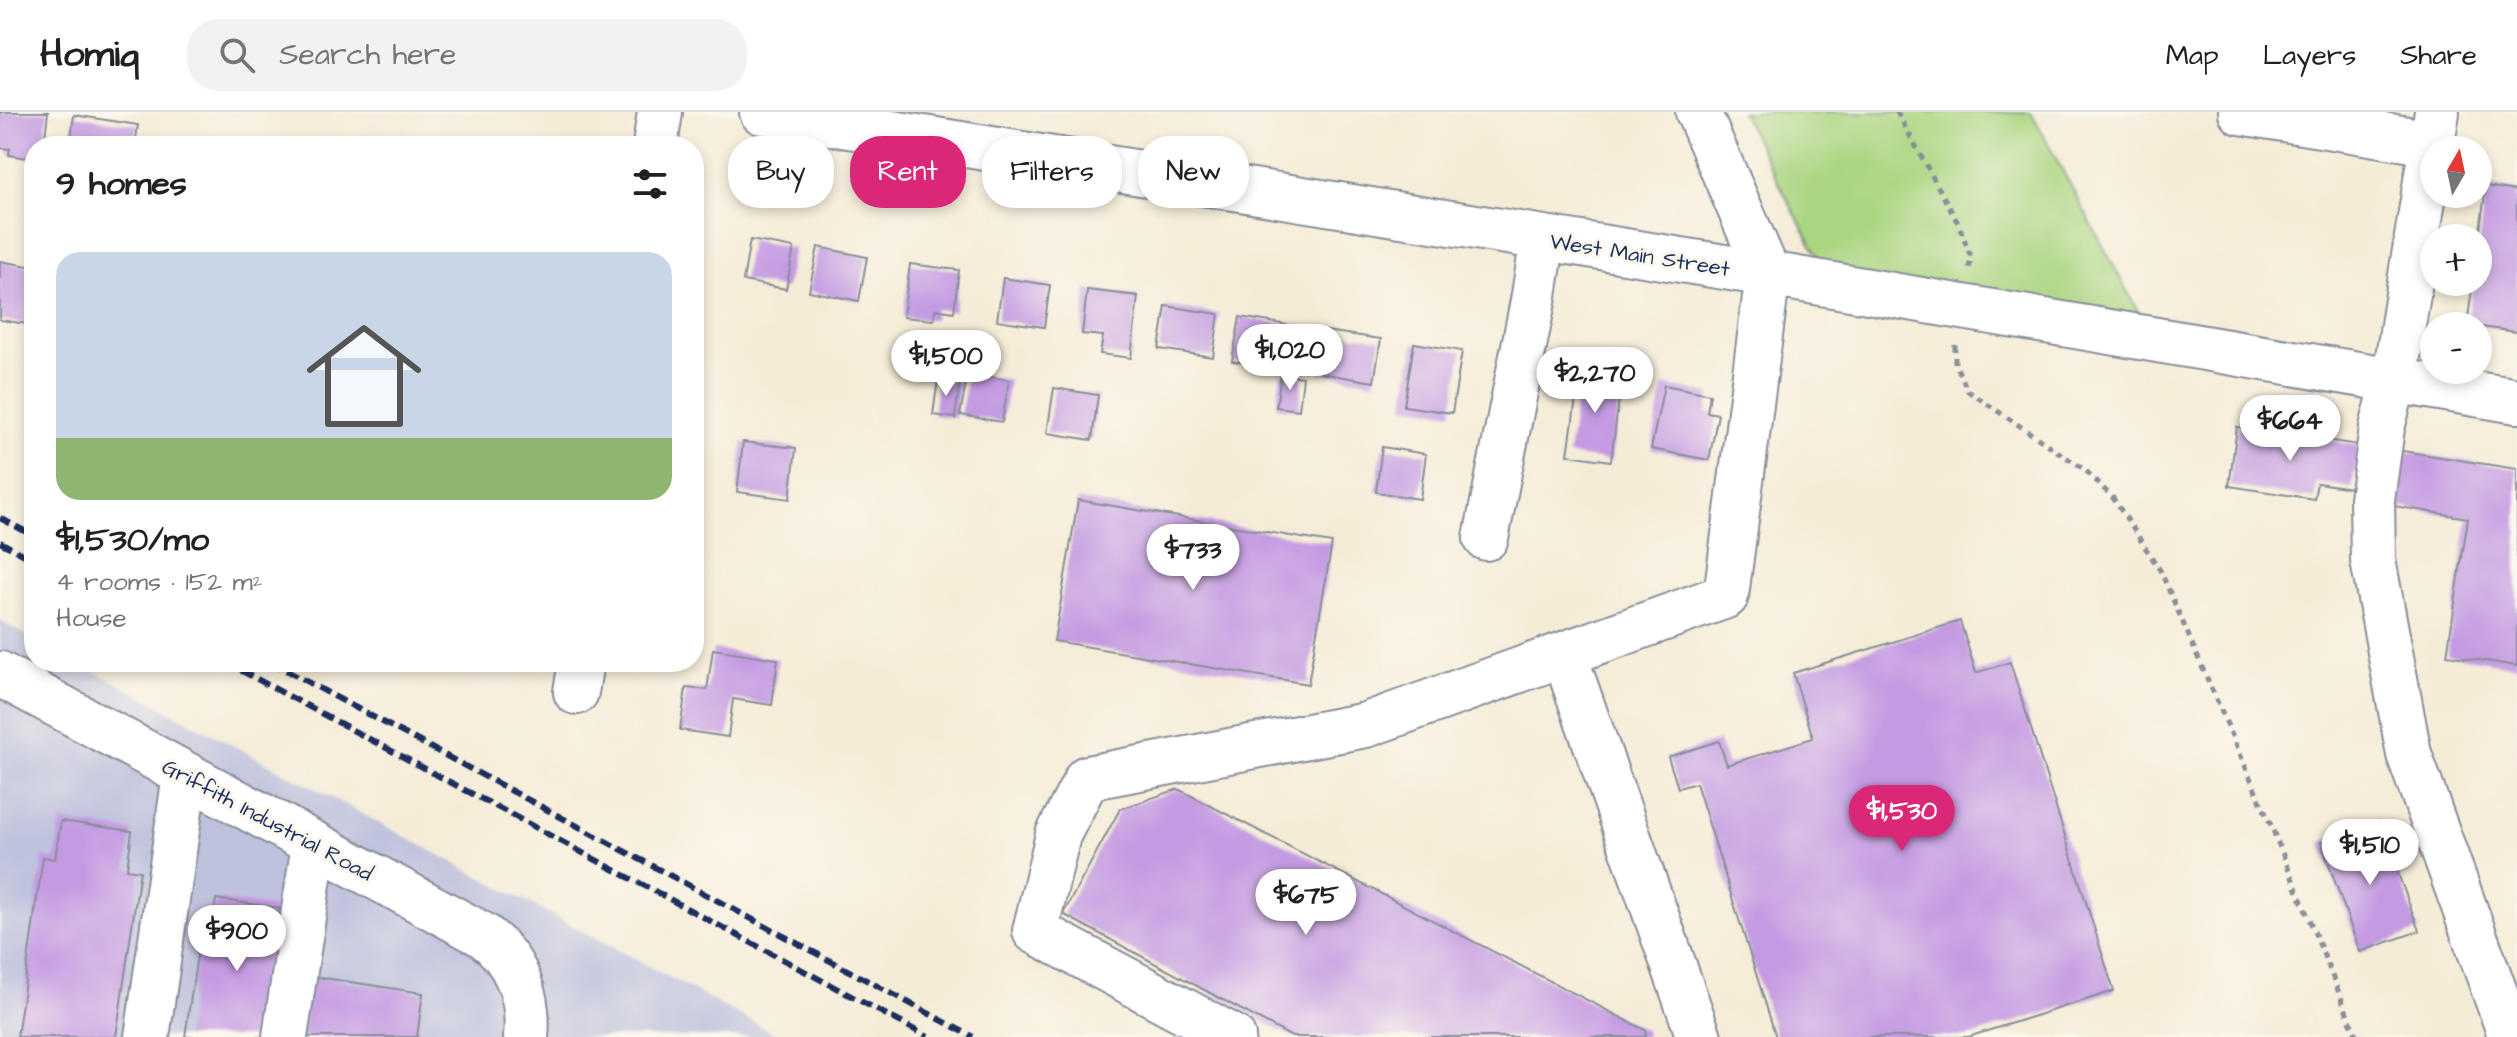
<!DOCTYPE html>
<meta charset="utf-8">
<style>
:root{--surface:#fff;--page:#f2f2f2;--text:#202124;--muted:#757577;--line:#e0e0e0;--accent:#db2777}
body{margin:0;font-family:"Architects Daughter",sans-serif;background:var(--page);color:var(--text);height:100vh;display:flex;flex-direction:column;font-size:30px;white-space:nowrap}
*{box-sizing:border-box;margin:0}
p{font-size:26px;color:var(--muted)}
.icon{flex:none;width:44px;height:44px;fill:none;stroke:currentColor;stroke-width:2;stroke-linecap:round;stroke-linejoin:round}
.map{position:relative;flex:1;overflow:hidden}
.details{position:absolute;left:24px;top:24px;width:680px;height:536px;display:flex;flex-direction:column;background:var(--surface);border-radius:32px;box-shadow:0 4px 12px #0003}
.details>*{flex:none}
.hud{position:absolute;left:728px;top:24px;width:760px;height:72px;display:flex;gap:16px}
.needle{width:52px;rotate:9deg}
.buttons{position:absolute;left:2420px;top:24px;display:grid;gap:16px}
.buttons a{display:grid;place-items:center;width:72px;height:72px;border-radius:50%;background:var(--surface);box-shadow:0 4px 12px #0003;font-size:40px}
.price{position:absolute;translate:-50% -68px;padding:0 18px;border-radius:28px;background:#fff;color:#222;font-size:26px;line-height:52px;filter:drop-shadow(0 2px 4px #0008)}
.price::after{content:'';position:absolute;left:50%;top:48px;width:24px;height:18px;margin-left:-12px;background:inherit;clip-path:polygon(0 0,100% 0,50% 100%)}
.price.on{background:var(--accent);color:#fff}
ul{padding:0;list-style:none}
li{display:grid;align-content:center;gap:16px;height:424px;padding:0 32px}
li span{display:grid;place-items:center;height:248px;border-radius:24px;color:#555}
li>.icon{margin-inline-start:auto}
span .icon{width:144px;height:144px;fill:#fffc;stroke-width:1}
li b{font-size:34px}
h2{display:flex;justify-content:space-between;align-items:center;height:96px;padding:0 32px;font-size:34px}
.chip{padding:0 28px;border-radius:32px;background:var(--surface);box-shadow:0 4px 12px #0003;font-size:28px;line-height:72px}
.chip.on{background:var(--accent);color:#fff}
header{display:flex;align-items:center;gap:48px;box-sizing:border-box;height:112px;padding:0 40px;background:var(--surface);border-bottom:2px solid var(--line)}
header strong{font-size:38px}
nav{display:flex;gap:44px;margin-inline-start:auto;font-size:28px}
.search{width:560px;height:72px;background:var(--page);display:flex;align-items:center;gap:20px;box-sizing:border-box;padding:0 28px;border-radius:32px;color:var(--muted);font-size:30px}
.map>svg:first-child{display:block}
.industrial{fill:#bfc2dd}
.green{fill:#aad581;stroke:#628270;stroke-width:2}
.building{fill:#c49be2}
.lines{fill:none;stroke-linecap:round;stroke-linejoin:round}
.minor-casing{stroke:#888e9a;stroke-width:48}
.path{stroke:#888e9a;stroke-width:5;stroke-dasharray:6 6;stroke-linecap:butt}
.minor{stroke:#fff;stroke-width:44}
.rail{stroke:#1b2f5e;stroke-width:6;stroke-dasharray:12 6;stroke-linecap:butt}
.labels{text-anchor:middle;stroke-width:6;stroke-linejoin:round;paint-order:stroke}
.street-label{font-size:22px;fill:#1b2f5e;stroke:#fbf7ec}
</style>
<header>
<strong>Homiq</strong>
<div class="search"><svg class="icon" aria-label="search" viewBox="0 0 24 24"><circle cx="10" cy="10" r="6"/><path d="M15 15l6 6"/></svg>Search here</div>
<nav><a>Map</a><a>Layers</a><a>Share</a></nav>
</header>
<div class="map">
<svg width="2517" height="925" viewBox="0 0 2517 925">
<rect width="100%" height="100%" fill="#fbf7ec"/>
<filter id="ink" filterUnits="userSpaceOnUse"><feTurbulence type="fractalNoise" baseFrequency=".0125" numOctaves="2"/><feDisplacementMap in="SourceGraphic" scale="16" xChannelSelector="R" yChannelSelector="G"/><feConvolveMatrix kernelMatrix="1 2 1 2 8 2 1 2 1" color-interpolation-filters="sRGB"/></filter>
<filter id="wash" filterUnits="userSpaceOnUse"><feTurbulence type="fractalNoise" baseFrequency=".006" numOctaves="4" result="noise"/><feDisplacementMap in="SourceGraphic" scale="32" xChannelSelector="R" yChannelSelector="G"/><feGaussianBlur stdDeviation="1.8" result="paint"/><feColorMatrix in="noise" values="0 0 0 0 0 0 0 0 0 0 0 0 0 0 0 0 0 1.4 0 .05"/><feComposite in="paint" operator="in"/></filter>
<g filter="url(#wash)">
<rect width="100%" height="100%" fill="#f5ecd7"/>
<path class="industrial" d="M 0,509 L 34,527 L 34,550 L 77,550 L 781,925 L 0,925 Z"/>
<path class="green" d="M 1741,0 L 2031,0 L 2154,229 L 1833,173 Z"/>
<g id="blocks">
<path class="building" d="M 0,0 L 48,0 L 44,34 L 34,34 L 34,47 L 9,43 L 10,37 L 0,36 Z
M 74,3 L 138,13 L 135,34 L 70,34 Z
M 2486,74 L 2517,79 L 2517,220 L 2467,213 L 2473,170 L 2478,170 L 2478,133 Z
M 750,128 L 794,136 L 786,177 L 743,169 Z
M 818,135 L 867,145 L 859,189 L 809,179 Z
M 0,149 L 34,155 L 34,172 L 27,212 L 0,208 Z
M 910,152 L 959,158 L 954,200 L 935,197 L 934,208 L 903,205 Z
M 1003,166 L 1050,173 L 1044,215 L 997,208 Z
M 1087,178 L 1138,184 L 1131,246 L 1100,242 L 1103,224 L 1082,222 Z
M 1166,194 L 1219,202 L 1213,245 L 1159,237 Z
M 1240,205 L 1294,214 L 1286,258 L 1232,249 Z
M 1326,219 L 1381,227 L 1374,270 L 1320,261 Z
M 1414,231 L 1462,239 L 1452,301 L 1404,294 Z
M 1580,258 L 1622,263 L 1611,349 L 1568,343 Z
M 968,261 L 1009,268 L 1002,310 L 960,303 Z
M 1281,262 L 1303,265 L 1299,298 L 1276,295 Z
M 938,267 L 960,270 L 955,306 L 933,303 Z
M 1664,273 L 1710,282 L 1707,300 L 1718,302 L 1709,348 L 1651,337 Z
M 1054,276 L 1098,283 L 1092,328 L 1047,321 Z
M 2237,315 L 2359,333 L 2352,376 L 2317,371 L 2314,387 L 2229,374 Z
M 743,330 L 796,336 L 790,387 L 737,380 Z
M 1382,335 L 1426,342 L 1420,387 L 1376,380 Z
M 2396,338 L 2517,357 L 2517,554 L 2447,543 L 2468,406 L 2387,393 Z
M 1078,388 L 1332,431 L 1308,572 L 1054,529 Z
M 1960,509 L 1976,561 L 2010,550 L 2114,879 L 1968,925 L 1776,925 L 1696,671 L 1678,676 L 1668,645 L 1719,629 L 1727,653 L 1813,626 L 1793,561 Z
M 713,537 L 778,547 L 772,593 L 733,587 L 728,625 L 680,618 L 686,576 L 707,578 Z
M 460,550 L 490,550 L 489,556 Z
M 1178,677 L 1645,918 L 1646,925 L 1292,925 L 1063,802 L 1120,697 Z
M 61,709 L 132,719 L 127,757 L 140,759 L 116,925 L 17,925 L 43,745 L 55,747 Z
M 2379,709 L 2419,819 L 2360,840 L 2321,730 Z
M 216,787 L 279,796 L 276,821 L 288,822 L 273,925 L 185,925 L 202,809 L 212,811 Z
M 311,864 L 423,881 L 417,925 L 302,925 Z"/>
</g>
</g>
<g filter="url(#ink)">
<use href="#blocks" fill-opacity="0" stroke="#888e9a" stroke-width="2"/>
<g class="lines">
<defs>
<path id="minor" d="M 762,0 L 1768,162 L 2517,289
M 2241,0 L 2432,31
M 2437,0 L 2394,270 L 2382,316 L 2372,387 L 2373,448 L 2409,642 L 2511,925
M 655,34 L 660,0
M 1486,426 L 1533,189 L 1543,127
M 1564,542 L 1699,925
M 0,562 L 483,823 C 516,847 530,885 526,925
M 576,580 L 581,550
M 147,925 L 185,663
M 285,925 L 314,732
M 1233,925 L 1035,819 L 1058,723 L 1087,666 L 1366,613 L 1726,484 L 1768,162 L 1698,0"/>
</defs>
<use href="#minor" class="minor-casing"/>
<path class="path" d="M 1897,0 L 1959,113 L 1971,145 L 1969,157
M 1955,233 L 1955,252 L 1968,279 L 2085,358 L 2113,386 L 2160,458 L 2270,711 L 2357,925"/>
<use href="#minor" class="minor"/>
<path class="rail" d="M 0,406 L 34,424
M 0,430 L 34,448
M 225,550 L 928,925
M 270,550 L 973,925"/>
</g>
</g>
<g class="labels">
<g class="street-label">
<text transform="translate(1640 142) rotate(9)" y="8">West Main Street</text>
<text transform="translate(268 707) rotate(28)" y="8">Griffith Industrial Road</text>
</g>
</g>
</svg>
<div class="buttons">
<a><svg class="needle" viewBox="-14 -14 28 28"><path d="M0-13l5 13h-10z" fill="#e53935"/><path d="M0 13l5-13h-10z" fill="#757577"/></svg></a>
<a>+</a>
<a>−</a>
</div>
<b class="price" style="left:1290px;top:280px">$1,020</b>
<b class="price" style="left:946px;top:286px">$1,500</b>
<b class="price" style="left:1595px;top:303px">$2,270</b>
<b class="price" style="left:2290px;top:351px">$664</b>
<b class="price" style="left:1193px;top:480px">$733</b>
<b class="price on" style="left:1902px;top:741px">$1,530</b>
<b class="price" style="left:2370px;top:775px">$1,510</b>
<b class="price" style="left:1306px;top:825px">$675</b>
<b class="price" style="left:237px;top:861px">$900</b>
<div class="hud">
<a class="chip">Buy</a>
<a class="chip on">Rent</a>
<a class="chip">Filters</a>
<a class="chip">New</a>
</div>
<section class="details">
<h2>9 homes<svg class="icon" aria-label="filters" viewBox="0 0 24 24"><path d="M4 7h16M4 17h16"/><circle cx="9" cy="7" r="2"/><circle cx="15" cy="17" r="2"/></svg></h2>
<ul>
<li><span style="background:linear-gradient(#c9d6e8 75%,#8fb573 0)"><svg class="icon" aria-label="home" viewBox="0 0 24 24"><path d="M3 11l9-7 9 7M6 9v11h12V9"/></svg></span><div><b>$1,530/mo</b><p>4 rooms · 152 m²</p><p>House</p></div></li>
</ul>
</section>
</div>
